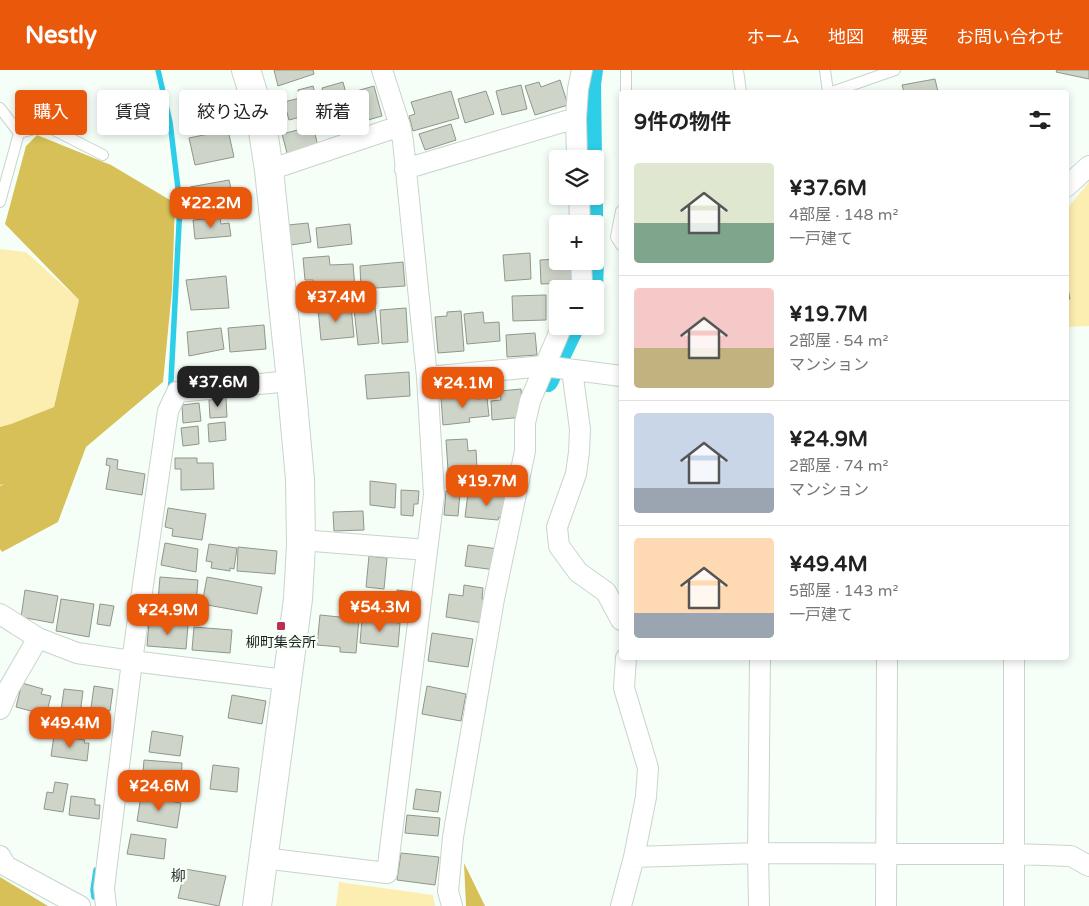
<!DOCTYPE html>
<html lang="ja">
<meta charset="utf-8">
<style>
:root{--surface:#fff;--page:#f2f2f2;--text:#222;--muted:#767676;--line:#e0e0e0;--accent:#ea580c}
body{margin:0;font-family:"Varela Round","Noto Sans JP",sans-serif;background:var(--page);color:var(--text);height:100vh;display:flex;flex-direction:column;font-size:19px;white-space:nowrap}
*{box-sizing:border-box;margin:0}
p{font-size:16px;color:var(--muted)}
.icon{flex:none;width:28px;height:28px;fill:none;stroke:currentColor;stroke-width:2;stroke-linecap:round;stroke-linejoin:round}
.map{position:relative;flex:1;overflow:hidden}
.panel{position:absolute;left:619px;top:20px;width:450px;height:570px;display:flex;flex-direction:column;background:var(--surface);border-radius:5px;box-shadow:0 2px 8px #0003}
.panel>*{flex:none}
.top-card{position:absolute;left:15px;top:20px;width:475px;height:45px;display:flex;gap:10px}
.fabs{position:absolute;left:549px;top:80px;display:grid;gap:10px}
.fabs a{display:grid;place-items:center;width:55px;height:55px;border-radius:5px;background:var(--surface);box-shadow:0 2px 8px #0003;font-size:25px}
.price{position:absolute;translate:-50% -42px;padding:0 11px;border-radius:10px;background:var(--accent);color:#fff;font-size:16px;line-height:32px;filter:drop-shadow(0 1px 2px #0008)}
.price::after{content:'';position:absolute;left:50%;top:30px;width:15px;height:11px;margin-left:-8px;background:inherit;clip-path:polygon(0 0,100% 0,50% 100%)}
.price.current{background:#222;color:#fff}
ul{padding:0;list-style:none}
li{display:flex;align-items:center;gap:15px;height:125px;padding:0 15px}
li+li{border-top:1px solid var(--line)}
li span{display:grid;place-items:center;flex:none;width:140px;height:100px;border-radius:5px;color:#555}
li>.icon{margin-inline-start:auto}
span .icon{width:60px;height:60px;fill:#fffc;stroke-width:1}
li b{font-size:21px}
h2{display:flex;justify-content:space-between;align-items:center;height:60px;padding:0 15px;font-size:21px}
.chip{padding:0 18px;border-radius:5px;background:var(--surface);box-shadow:0 2px 8px #0003;font-size:18px;line-height:45px}
.chip.current{background:var(--accent);color:#fff}
header{display:flex;align-items:center;gap:30px;box-sizing:border-box;height:70px;padding:0 25px;background:var(--accent);color:#fff}
header strong{font-size:24px}
nav{display:flex;gap:28px;margin-inline-start:auto;font-size:18px}
.map>svg:first-child{display:block}
.green{fill:#fceeb0}
.forest{fill:#d7c057}
.lines{fill:none;stroke-linecap:round;stroke-linejoin:round}
.stream{stroke:#2fcee8;stroke-width:5.5}
.canal{stroke:#2fcee8;stroke-width:20}
.building{fill:#cfd4c9;stroke:#91968b}
.lane-casing{stroke:#c9d4cc;stroke-width:12}
.street-casing{stroke:#c9d4cc;stroke-width:22}
.secondary-casing{stroke:#c9d4cc;stroke-width:30}
.lane{stroke:#fff;stroke-width:10}
.street{stroke:#fff;stroke-width:20}
.secondary{stroke:#fff;stroke-width:28}
.poi-dot{fill:#be2d52;stroke:#f5fff8;stroke-width:2}
.labels{text-anchor:middle;stroke-width:5;stroke-linejoin:round;paint-order:stroke}
.poi-label{font-size:14px;fill:#1c201d;stroke:#f5fff8}
.neighbourhood-label{font-size:15px;fill:#2b342e;stroke:#f5fff8}
</style>
<header>
<strong>Nestly</strong>
<nav><a>ホーム</a><a>地図</a><a>概要</a><a>お問い合わせ</a></nav>
</header>
<div class="map">
<svg width="1089" height="836" viewBox="0 0 1089 836">
<rect width="100%" height="100%" fill="#f5fff8"/>
<path class="green" d="M 1089,112 L 1089,256 L 1066,257 L 1066,140 Z
M 0,179 L 26,182 L 79,230 L 54,337 L 11,354 L 0,357 Z
M 339,812 L 433,825 L 435,836 L 336,836 Z"/>
<path class="forest" d="M 37,65 L 111,95 L 175,133 L 172,220 L 163,312 L 86,377 L 58,452 L 2,482 L 0,479 L 0,416 L 4,414 L 0,415 L 0,357 L 11,354 L 54,337 L 79,230 L 5,154 L 26,76 Z
M 464,793 L 485,836 L 466,836 Z
M 0,807 L 48,836 L 0,836 Z"/>
<g class="lines">
<path class="stream" d="M 158,0 L 170,52 L 180,135 L 171,311 L 170,321
M 94,827 L 93,820 L 96,800"/>
<path class="canal" d="M 592,89 L 591,14 L 593,0
M 593,126 L 593,154
M 593,219 L 594,191
M 548,312 L 575,256"/>
</g>
<path class="building" d="M 274,0 L 313,0 L 314,4 L 278,16 Z
M 1057,0 L 1089,0 L 1089,9 L 1056,2 Z
M 935,9 L 938,22 L 904,22 L 902,15 Z
M 560,10 L 568,35 L 535,45 L 525,16 L 539,12 L 541,17 Z
M 343,12 L 351,42 L 330,48 L 322,18 Z
M 521,15 L 527,39 L 502,45 L 496,21 Z
M 313,16 L 320,42 L 289,50 L 284,32 L 300,28 L 298,20 Z
M 374,16 L 382,46 L 361,52 L 353,22 Z
M 451,21 L 459,48 L 413,61 L 409,46 L 415,44 L 411,32 Z
M 486,21 L 494,44 L 465,53 L 458,29 Z
M 451,54 L 456,70 L 425,80 L 419,64 Z
M 313,56 L 318,76 L 287,83 L 282,64 Z
M 228,60 L 234,87 L 195,95 L 189,68 Z
M 229,110 L 235,136 L 195,144 L 190,117 Z
M 220,148 L 221,154 L 229,153 L 231,166 L 195,169 L 193,150 Z
M 308,153 L 311,172 L 291,175 L 288,155 Z
M 350,154 L 352,174 L 318,178 L 316,158 Z
M 530,183 L 531,209 L 505,211 L 503,185 Z
M 329,186 L 330,195 L 353,194 L 355,218 L 313,221 L 313,210 L 305,210 L 303,188 Z
M 558,189 L 558,191 L 571,191 L 572,213 L 541,214 L 540,190 Z
M 403,192 L 405,216 L 361,219 L 360,196 Z
M 226,206 L 229,238 L 191,240 L 186,210 Z
M 1066,208 L 1070,229 L 1066,230 Z
M 546,225 L 546,250 L 513,251 L 512,226 Z
M 351,236 L 354,267 L 321,270 L 318,239 Z
M 375,237 L 379,273 L 358,275 L 354,239 Z
M 406,238 L 408,272 L 382,274 L 380,240 Z
M 461,241 L 464,281 L 438,283 L 435,247 L 447,246 L 447,242 Z
M 483,242 L 484,253 L 499,252 L 500,271 L 467,274 L 464,244 Z
M 264,255 L 266,279 L 230,282 L 228,258 Z
M 221,258 L 224,279 L 189,286 L 187,262 Z
M 535,263 L 537,285 L 507,287 L 506,265 Z
M 409,302 L 410,326 L 367,329 L 365,305 Z
M 521,319 L 523,347 L 492,350 L 491,331 L 501,330 L 500,321 Z
M 477,325 L 477,329 L 487,328 L 489,346 L 469,348 L 470,352 L 443,355 L 441,328 Z
M 226,328 L 227,347 L 210,348 L 209,330 Z
M 199,333 L 201,351 L 183,353 L 182,335 Z
M 225,352 L 226,370 L 209,372 L 208,354 Z
M 198,356 L 199,374 L 183,376 L 181,358 Z
M 467,369 L 468,381 L 476,380 L 477,398 L 448,400 L 446,370 Z
M 107,388 L 118,390 L 117,399 L 145,404 L 142,425 L 106,419 L 110,396 L 106,395 Z
M 175,388 L 197,388 L 197,393 L 213,393 L 214,419 L 181,420 L 181,399 L 175,399 Z
M 370,411 L 396,414 L 395,438 L 370,435 Z
M 401,420 L 419,421 L 418,434 L 414,434 L 413,446 L 401,445 Z
M 446,421 L 460,422 L 458,446 L 444,445 Z
M 468,423 L 509,427 L 507,447 L 499,447 L 498,450 L 465,447 Z
M 168,438 L 206,444 L 202,470 L 172,466 L 173,459 L 165,457 Z
M 363,441 L 364,460 L 334,461 L 333,442 Z
M 165,473 L 198,479 L 196,502 L 161,495 Z
M 209,474 L 237,478 L 234,499 L 230,498 L 230,501 L 211,498 L 212,492 L 206,491 Z
M 468,475 L 499,479 L 496,500 L 465,496 Z
M 238,477 L 277,481 L 275,504 L 237,501 Z
M 369,486 L 387,488 L 384,519 L 366,517 Z
M 160,507 L 198,510 L 196,534 L 158,531 Z
M 207,507 L 262,517 L 257,544 L 202,534 Z
M 464,515 L 483,518 L 482,529 L 487,530 L 483,553 L 446,547 L 449,524 L 463,526 Z
M 25,520 L 58,526 L 53,553 L 21,547 Z
M 397,520 L 414,522 L 412,544 L 395,542 Z
M 368,522 L 390,525 L 387,542 L 365,539 Z
M 61,529 L 94,534 L 89,567 L 56,561 Z
M 100,534 L 114,536 L 110,556 L 97,554 Z
M 320,545 L 359,549 L 356,583 L 340,582 L 340,577 L 317,575 Z
M 362,549 L 400,553 L 398,577 L 360,573 Z
M 149,552 L 188,555 L 186,579 L 147,576 Z
M 194,557 L 232,560 L 230,583 L 192,580 Z
M 432,563 L 473,569 L 468,597 L 428,591 Z
M 22,613 L 43,619 L 41,624 L 51,626 L 46,645 L 16,637 Z
M 94,616 L 113,619 L 110,641 L 91,638 Z
M 427,616 L 466,624 L 461,651 L 422,644 Z
M 64,619 L 83,621 L 80,644 L 61,641 Z
M 232,625 L 266,631 L 262,654 L 228,648 Z
M 152,661 L 183,666 L 180,686 L 149,682 Z
M 54,666 L 85,670 L 84,673 L 89,673 L 87,691 L 51,686 Z
M 144,690 L 182,693 L 181,717 L 142,714 Z
M 213,695 L 239,698 L 237,722 L 210,719 Z
M 55,712 L 68,714 L 63,742 L 44,739 L 47,722 L 53,723 Z
M 416,719 L 441,722 L 438,742 L 413,739 Z
M 71,726 L 95,729 L 95,735 L 100,735 L 99,749 L 69,745 Z
M 141,726 L 181,733 L 177,758 L 137,751 Z
M 407,745 L 440,748 L 438,766 L 405,763 Z
M 131,764 L 166,769 L 164,789 L 127,784 Z
M 401,783 L 439,787 L 435,815 L 397,810 Z
M 185,799 L 226,806 L 219,836 L 178,828 Z"/>
<g class="lines">
<defs>
<path id="lane" d="M 626,0 L 626,22
M 738,0 L 741,22
M 825,0 L 828,22
M 832,22 L 895,0
M 0,38 L 19,63 L 0,132
M 19,63 L 46,56 L 103,85
M 621,141 L 616,167 L 621,175"/>
<path id="street" d="M 577,89 L 576,48 L 578,19 L 582,0
M 405,99 L 576,48
M 269,100 L 400,56
M 1066,117 L 1089,96
M 579,126 L 580,154
M 579,219 L 582,212 L 581,191
M 572,300 L 580,359 L 579,382 L 576,404 L 557,457 L 559,476 L 578,502 L 606,522 L 621,550
M 427,307 L 544,296 L 621,306
M 301,470 L 427,480
M 0,544 L 38,568 L 77,583 L 132,591 L 286,610
M 0,639 L 9,618 L 38,568
M 0,786 L 6,796 L 80,836
M 634,787 L 758,783 L 1013,784 L 1071,786 L 1089,796
M 263,788 L 387,803 L 434,425 L 427,307 L 403,71 L 400,56 L 382,0
M 106,836 L 104,818 L 132,591 L 168,341 L 177,322 L 291,311
M 452,836 L 448,821 L 453,767 L 494,529 L 525,381 L 525,353 L 530,331 L 562,256
M 621,836 L 634,787 L 646,727 L 648,698 L 624,618 L 626,588
M 759,836 L 758,783 L 760,588
M 886,836 L 887,588
M 1014,836 L 1014,588"/>
<path id="secondary" d="M 246,0 L 261,48 L 269,100 L 291,311 L 300,409 L 301,475 L 298,529 L 257,836"/>
</defs>
<use href="#lane" class="lane-casing"/>
<use href="#street" class="street-casing"/>
<use href="#secondary" class="secondary-casing"/>
<use href="#lane" class="lane"/>
<use href="#street" class="street"/>
<use href="#secondary" class="secondary"/>
</g>
<rect class="poi-dot" x="276" y="551" width="10" height="10" rx="2.5"/>
<g class="labels">
<g class="poi-label">
<text x="281" y="577">柳町集会所</text>
</g>
<g class="neighbourhood-label">
<text x="178" y="811">柳</text>
</g>
</g>
</svg>
<div class="fabs">
<a><svg class="icon" aria-label="layers" viewBox="0 0 24 24"><path d="M12 4l9 5-9 5-9-5zM3 14l9 5 9-5"/></svg></a>
<a>+</a>
<a>−</a>
</div>
<b class="price" style="left:211px;top:159px">¥22.2M</b>
<b class="price" style="left:336px;top:253px">¥37.4M</b>
<b class="price current" style="left:218px;top:338px">¥37.6M</b>
<b class="price" style="left:463px;top:339px">¥24.1M</b>
<b class="price" style="left:487px;top:437px">¥19.7M</b>
<b class="price" style="left:380px;top:563px">¥54.3M</b>
<b class="price" style="left:168px;top:566px">¥24.9M</b>
<b class="price" style="left:70px;top:679px">¥49.4M</b>
<b class="price" style="left:159px;top:742px">¥24.6M</b>
<div class="top-card">
<a class="chip current">購入</a>
<a class="chip">賃貸</a>
<a class="chip">絞り込み</a>
<a class="chip">新着</a>
</div>
<section class="panel">
<h2>9件の物件<svg class="icon" aria-label="filters" viewBox="0 0 24 24"><path d="M4 7h16M4 17h16"/><circle cx="9" cy="7" r="2"/><circle cx="15" cy="17" r="2"/></svg></h2>
<ul>
<li><span style="background:linear-gradient(#dfe7d0 60%,#7fa58c 0)"><svg class="icon" aria-label="home" viewBox="0 0 24 24"><path d="M3 11l9-7 9 7M6 9v11h12V9"/></svg></span><div><b>¥37.6M</b><p>4部屋 · 148 m²</p><p>一戸建て</p></div></li>
<li><span style="background:linear-gradient(#f6c9c9 60%,#c2b280 0)"><svg class="icon" aria-label="home" viewBox="0 0 24 24"><path d="M3 11l9-7 9 7M6 9v11h12V9"/></svg></span><div><b>¥19.7M</b><p>2部屋 · 54 m²</p><p>マンション</p></div></li>
<li><span style="background:linear-gradient(#c9d6e8 75%,#9aa5b1 0)"><svg class="icon" aria-label="home" viewBox="0 0 24 24"><path d="M3 11l9-7 9 7M6 9v11h12V9"/></svg></span><div><b>¥24.9M</b><p>2部屋 · 74 m²</p><p>マンション</p></div></li>
<li><span style="background:linear-gradient(#ffd9b3 75%,#9aa5b1 0)"><svg class="icon" aria-label="home" viewBox="0 0 24 24"><path d="M3 11l9-7 9 7M6 9v11h12V9"/></svg></span><div><b>¥49.4M</b><p>5部屋 · 143 m²</p><p>一戸建て</p></div></li>
</ul>
</section>
</div>
